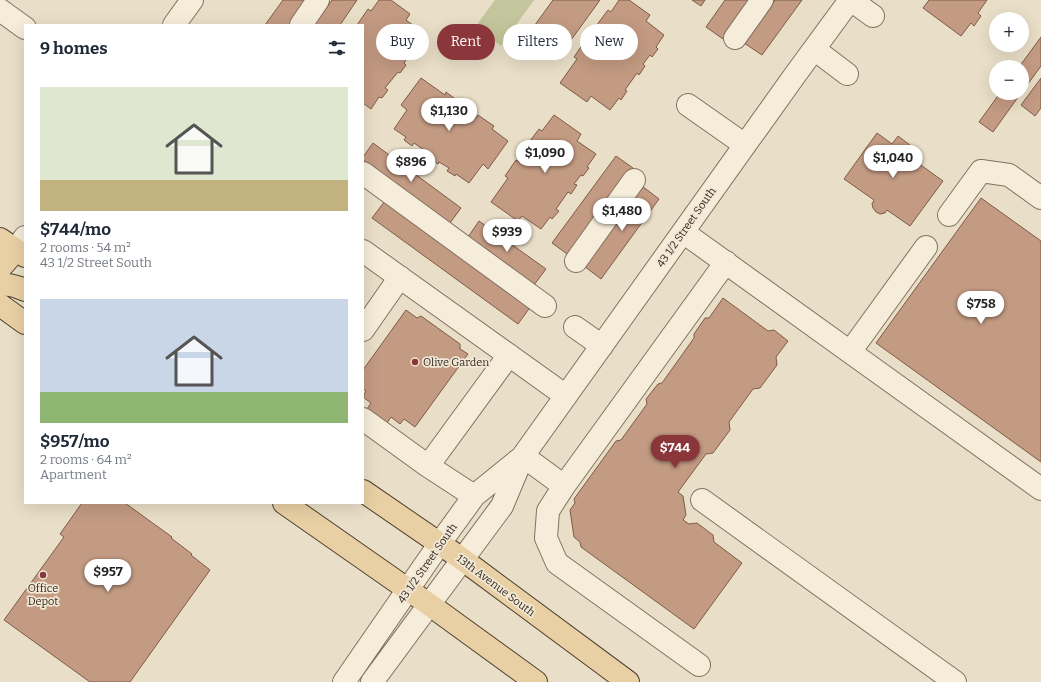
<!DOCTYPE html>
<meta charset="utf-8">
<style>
:root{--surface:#fff;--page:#f6f6f7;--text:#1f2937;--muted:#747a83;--accent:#8b363a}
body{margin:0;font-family:Bitter,serif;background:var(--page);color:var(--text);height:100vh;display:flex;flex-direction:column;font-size:15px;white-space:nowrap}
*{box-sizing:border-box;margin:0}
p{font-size:13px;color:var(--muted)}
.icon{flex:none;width:22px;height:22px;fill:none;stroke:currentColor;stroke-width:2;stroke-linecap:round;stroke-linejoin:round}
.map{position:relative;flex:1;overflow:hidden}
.panel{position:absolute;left:24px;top:24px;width:340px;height:480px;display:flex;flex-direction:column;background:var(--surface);border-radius:0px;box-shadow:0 4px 16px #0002}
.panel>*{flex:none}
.hud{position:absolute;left:376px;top:24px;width:380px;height:36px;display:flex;gap:8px}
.fabs{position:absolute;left:989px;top:12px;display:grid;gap:8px}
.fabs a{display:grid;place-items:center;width:40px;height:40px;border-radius:50%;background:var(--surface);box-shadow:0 4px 16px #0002;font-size:20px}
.price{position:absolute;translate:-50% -34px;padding:0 9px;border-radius:14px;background:#fff;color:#222;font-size:13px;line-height:26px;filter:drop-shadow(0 1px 2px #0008)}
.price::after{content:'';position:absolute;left:50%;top:24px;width:12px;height:9px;margin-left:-6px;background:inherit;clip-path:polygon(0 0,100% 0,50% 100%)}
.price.on{background:var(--accent);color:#fff}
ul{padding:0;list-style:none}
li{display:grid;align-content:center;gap:8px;height:212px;padding:0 16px}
li span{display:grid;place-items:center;height:124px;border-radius:0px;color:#555}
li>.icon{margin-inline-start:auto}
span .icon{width:72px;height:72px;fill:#fffc;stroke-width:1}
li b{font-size:17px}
h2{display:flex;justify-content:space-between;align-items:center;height:48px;padding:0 16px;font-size:17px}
.tag{padding:0 14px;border-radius:18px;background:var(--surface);box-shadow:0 4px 16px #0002;font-size:14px;line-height:36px}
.tag.on{background:var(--accent);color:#fff}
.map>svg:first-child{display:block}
.green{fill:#c3c69c}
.building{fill:#c39a82;stroke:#7f5b47}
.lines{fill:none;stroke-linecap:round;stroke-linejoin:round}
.minor-casing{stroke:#83715f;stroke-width:24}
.major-casing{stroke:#514032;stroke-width:24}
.minor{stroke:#f5ecda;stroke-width:22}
.major{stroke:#e8d0a4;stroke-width:22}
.poi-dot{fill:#8b363a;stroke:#f1e8d6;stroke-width:1.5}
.labels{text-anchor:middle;stroke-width:3.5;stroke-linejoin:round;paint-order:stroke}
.street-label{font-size:11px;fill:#352a21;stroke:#f1e8d6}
.poi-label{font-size:11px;fill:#352a21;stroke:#f1e8d6;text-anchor:start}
</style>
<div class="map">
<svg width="1041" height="682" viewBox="0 0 1041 682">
<rect width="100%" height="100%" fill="#e9dec7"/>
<path class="green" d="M 495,0 L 534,0 L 501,46 L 475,27 Z"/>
<path class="building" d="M 283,0 L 308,0 L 290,25 L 265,25 Z
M 332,0 L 357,0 L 340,25 L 314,25 Z
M 379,0 L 391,0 L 410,14 L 406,20 L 425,34 L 416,46 L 419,48 L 413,56 L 410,54 L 404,63 L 406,65 L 400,73 L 398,72 L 385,88 L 388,90 L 382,98 L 379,97 L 371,109 L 363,103 L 363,25 L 357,25 L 368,9 L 371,11 Z
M 553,0 L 600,0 L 563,51 L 532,29 Z
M 619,0 L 629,0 L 650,15 L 646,21 L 664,35 L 656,47 L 658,49 L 652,57 L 650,55 L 643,64 L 645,66 L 639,75 L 637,73 L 625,90 L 627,91 L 621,100 L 619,98 L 610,110 L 591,96 L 587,102 L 560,83 L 577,59 L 574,57 L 585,41 L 588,43 L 599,28 L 596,26 L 608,10 L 611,12 Z
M 692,0 L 705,0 L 701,6 Z
M 725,0 L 752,0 L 723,39 L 706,27 Z
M 775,0 L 802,0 L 762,55 L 744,43 Z
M 929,0 L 987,0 L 978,13 L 981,16 L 974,26 L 971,23 L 961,36 L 923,8 Z
M 1041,37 L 1041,66 L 1022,92 L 1022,67 L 1019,67 Z
M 421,78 L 445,95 L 446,92 L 462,104 L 461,107 L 476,118 L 478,115 L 494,126 L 492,129 L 508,141 L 488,169 L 483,164 L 469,183 L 456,174 L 455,176 L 447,171 L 449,168 L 439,162 L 438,164 L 429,158 L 431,155 L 414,143 L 412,146 L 404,140 L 406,137 L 394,129 L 407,110 L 401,105 Z
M 1041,78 L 1041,108 L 1035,116 L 1021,105 Z
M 1000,93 L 1021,93 L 993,132 L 979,122 Z
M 554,115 L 581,134 L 577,141 L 596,154 L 587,167 L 589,168 L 583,176 L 581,175 L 574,184 L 577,185 L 571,194 L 568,192 L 556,209 L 559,211 L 552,219 L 550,217 L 541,229 L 522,216 L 518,221 L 491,202 L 508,178 L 505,176 L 516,160 L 519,162 L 530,147 L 527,145 L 539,129 L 542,131 Z
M 877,133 L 892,144 L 898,136 L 910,145 L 904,153 L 943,181 L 910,226 L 887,210 L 885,213 L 880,214 L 876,212 L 873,208 L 872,204 L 874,200 L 844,179 Z
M 373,143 L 461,208 L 450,223 L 363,160 L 363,157 Z
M 616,156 L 633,168 L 570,256 L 552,243 Z
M 642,186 L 659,199 L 601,279 L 584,266 Z
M 981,198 L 1041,241 L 1041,462 L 876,343 Z
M 385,201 L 531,306 L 518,324 L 372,218 Z
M 479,221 L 546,269 L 534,285 L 468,237 Z
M 723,298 L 768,331 L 774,330 L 788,341 L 776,357 L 777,365 L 760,388 L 753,389 L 729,422 L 730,430 L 713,453 L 706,454 L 678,492 L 683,496 L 686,515 L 683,520 L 689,524 L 697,523 L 713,535 L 714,542 L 742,563 L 694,629 L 581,547 L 580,542 L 574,537 L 570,510 L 575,503 L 574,499 L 616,441 L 621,440 L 647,404 L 646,399 L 658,384 L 662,383 L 694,338 L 694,334 L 705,318 L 709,318 Z
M 406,310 L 417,318 L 421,316 L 460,344 L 460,349 L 468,354 L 415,427 L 404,419 L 400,424 L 391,417 L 387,423 L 367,409 L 371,403 L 363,397 L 366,391 L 363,389 L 363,370 Z
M 82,503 L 125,503 L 172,537 L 171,538 L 192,554 L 191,555 L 210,570 L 130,682 L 90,682 L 4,620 L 64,537 L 60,534 Z"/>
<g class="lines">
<defs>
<path id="minor" d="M 851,0 L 873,16
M 0,10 L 25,28
M 174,25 L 192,0
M 301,25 L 318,0
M 735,38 L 762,0
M 814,49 L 847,74
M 688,105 L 745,145
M 363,173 L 545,306
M 949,215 L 981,171 L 1009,175 L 1041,198
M 683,232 L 850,352 L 926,247
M 16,250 L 25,237
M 363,251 L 566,396
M 576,261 L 634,180
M 575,327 L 602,346
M 363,330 L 400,277
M 850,352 L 1041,489
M 363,419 L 428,466 L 474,496
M 523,456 L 564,486
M 428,466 L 509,355
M 702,500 L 955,682
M 699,665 L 557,563 L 546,538 L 548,511 L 564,486 L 726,262
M 344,682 L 440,543 L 474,496 L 521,458
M 372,682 L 502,506 L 523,456 L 795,75 L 850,0"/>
<path id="major" d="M 0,239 L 25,256
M 0,265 L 3,265 L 16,250
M 0,286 C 7,283 18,287 25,290
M 0,305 L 25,323
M 363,491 L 462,559 L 628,682
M 284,503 L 430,605 L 536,682"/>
</defs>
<use href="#minor" class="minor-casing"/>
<use href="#major" class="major-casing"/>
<use href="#minor" class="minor"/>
<use href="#major" class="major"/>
</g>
<g class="poi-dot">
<circle cx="415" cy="362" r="4"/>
<circle cx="43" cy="575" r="4"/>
</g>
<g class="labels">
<g class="street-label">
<text transform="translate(686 227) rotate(-55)" y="4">43 1/2 Street South</text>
<text transform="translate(427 563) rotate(-55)" y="4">43 1/2 Street South</text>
<text transform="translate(496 585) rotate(37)" y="4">13th Avenue South</text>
</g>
<g class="poi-label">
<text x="423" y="366">Olive Garden</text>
<text x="43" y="592" text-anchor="middle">Office<tspan x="43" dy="13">Depot</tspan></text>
</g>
</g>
</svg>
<div class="fabs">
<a>+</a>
<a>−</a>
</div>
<b class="price" style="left:449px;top:132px">$1,130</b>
<b class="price" style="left:545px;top:174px">$1,090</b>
<b class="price" style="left:893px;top:179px">$1,040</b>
<b class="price" style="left:411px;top:183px">$896</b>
<b class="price" style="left:622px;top:232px">$1,480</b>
<b class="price" style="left:507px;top:253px">$939</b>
<b class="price" style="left:981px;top:325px">$758</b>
<b class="price on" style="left:675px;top:469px">$744</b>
<b class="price" style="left:108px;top:593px">$957</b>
<div class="hud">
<a class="tag">Buy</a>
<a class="tag on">Rent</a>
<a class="tag">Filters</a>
<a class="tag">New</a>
</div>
<section class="panel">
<h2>9 homes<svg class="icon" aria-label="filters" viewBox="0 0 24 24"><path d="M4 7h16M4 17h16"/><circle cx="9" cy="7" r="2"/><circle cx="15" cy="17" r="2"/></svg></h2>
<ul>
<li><span style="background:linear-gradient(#dfe7d0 75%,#c2b280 0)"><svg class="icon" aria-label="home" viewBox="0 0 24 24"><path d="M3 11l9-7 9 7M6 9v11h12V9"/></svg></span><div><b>$744/mo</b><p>2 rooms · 54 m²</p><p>43 1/2 Street South</p></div></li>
<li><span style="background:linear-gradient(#c9d6e8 75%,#8fb573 0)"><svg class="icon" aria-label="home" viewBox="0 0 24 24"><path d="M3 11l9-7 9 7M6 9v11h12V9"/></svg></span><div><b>$957/mo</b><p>2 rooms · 64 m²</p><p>Apartment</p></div></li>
</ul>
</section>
</div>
